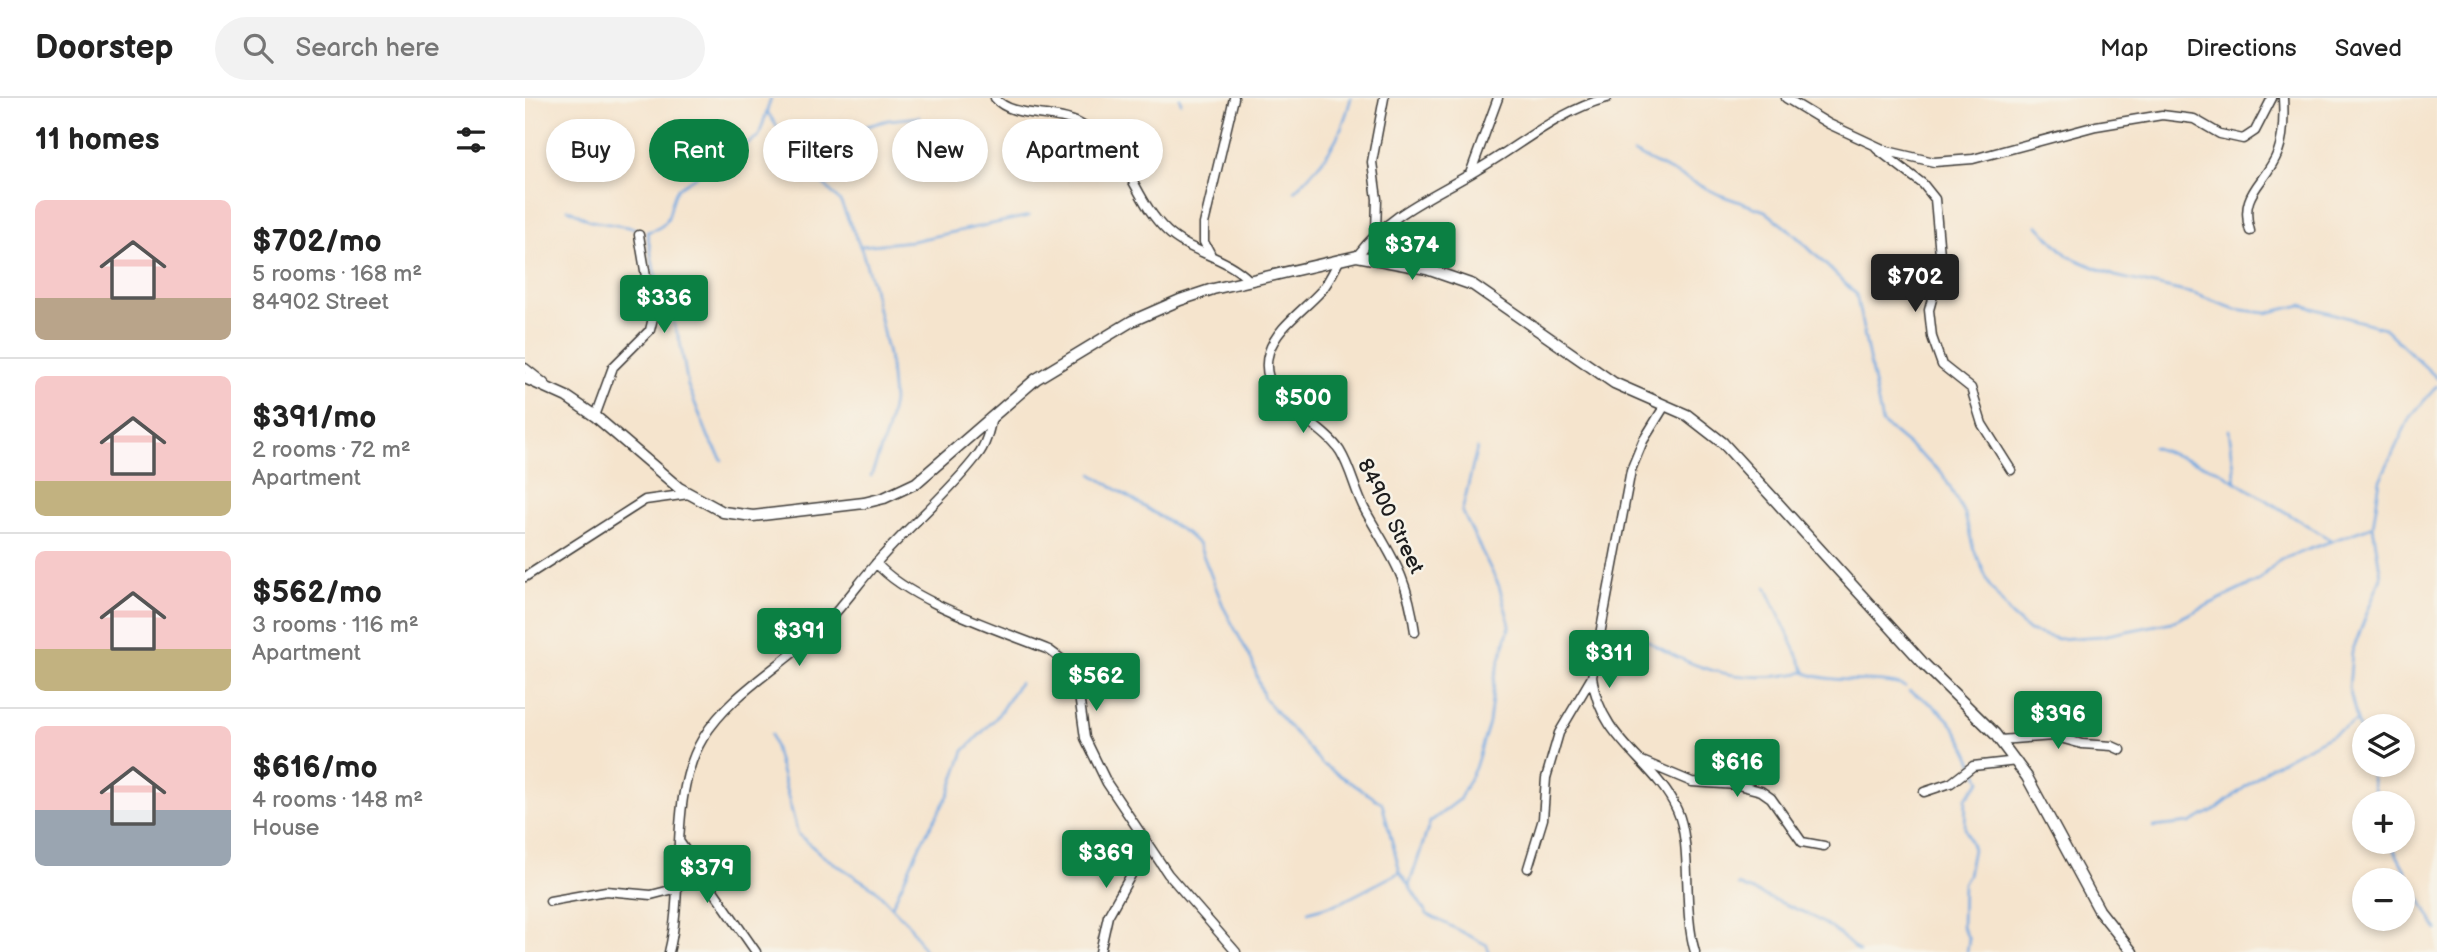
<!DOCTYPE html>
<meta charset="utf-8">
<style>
:root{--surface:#fff;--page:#f2f2f2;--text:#222;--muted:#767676;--line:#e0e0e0;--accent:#0b8043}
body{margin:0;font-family:"Balsamiq Sans",sans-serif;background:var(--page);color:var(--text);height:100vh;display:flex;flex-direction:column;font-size:26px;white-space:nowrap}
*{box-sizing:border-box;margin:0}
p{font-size:23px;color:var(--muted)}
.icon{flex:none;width:38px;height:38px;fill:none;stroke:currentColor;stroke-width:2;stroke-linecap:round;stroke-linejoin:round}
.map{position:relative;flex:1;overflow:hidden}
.side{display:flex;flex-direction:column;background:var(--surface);width:525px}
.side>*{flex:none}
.top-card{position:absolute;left:21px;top:21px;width:665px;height:63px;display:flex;gap:14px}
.tools{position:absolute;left:1827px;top:616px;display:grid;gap:14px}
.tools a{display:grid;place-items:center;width:63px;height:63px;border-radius:50%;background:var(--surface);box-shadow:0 4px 10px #0003;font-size:35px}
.price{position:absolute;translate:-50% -60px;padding:0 16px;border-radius:7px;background:var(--accent);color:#fff;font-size:23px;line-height:46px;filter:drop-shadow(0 2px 4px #0008)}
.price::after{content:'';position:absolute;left:50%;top:42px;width:21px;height:16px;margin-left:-10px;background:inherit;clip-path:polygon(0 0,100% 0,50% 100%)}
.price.current{background:#222;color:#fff}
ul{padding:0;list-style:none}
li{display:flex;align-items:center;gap:21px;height:175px;padding:0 35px}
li+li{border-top:2px solid var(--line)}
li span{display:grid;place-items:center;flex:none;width:196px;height:140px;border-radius:10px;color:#555}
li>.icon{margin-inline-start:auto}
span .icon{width:84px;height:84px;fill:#fffc;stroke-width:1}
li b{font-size:30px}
h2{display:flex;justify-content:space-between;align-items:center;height:84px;padding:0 35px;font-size:30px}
.chip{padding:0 24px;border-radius:32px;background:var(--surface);box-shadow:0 4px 10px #0003;font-size:24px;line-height:63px}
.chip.current{background:var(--accent);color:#fff}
header{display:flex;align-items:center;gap:42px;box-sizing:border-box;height:98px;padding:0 35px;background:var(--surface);border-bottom:2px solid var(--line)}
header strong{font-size:33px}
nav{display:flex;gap:38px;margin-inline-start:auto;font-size:24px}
.search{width:490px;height:63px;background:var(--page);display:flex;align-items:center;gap:18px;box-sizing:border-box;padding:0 24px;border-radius:38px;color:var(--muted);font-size:26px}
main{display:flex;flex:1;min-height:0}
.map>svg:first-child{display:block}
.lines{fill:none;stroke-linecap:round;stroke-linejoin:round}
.stream{stroke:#73a8e1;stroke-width:2.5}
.minor-casing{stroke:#3d3a37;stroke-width:11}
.tertiary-casing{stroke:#3d3a37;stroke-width:13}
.minor{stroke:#fff;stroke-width:8}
.tertiary{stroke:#fff;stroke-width:10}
.labels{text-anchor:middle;stroke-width:5;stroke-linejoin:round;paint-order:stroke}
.street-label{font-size:21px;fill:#1c1c1c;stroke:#f7f3e8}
</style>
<header>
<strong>Doorstep</strong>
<div class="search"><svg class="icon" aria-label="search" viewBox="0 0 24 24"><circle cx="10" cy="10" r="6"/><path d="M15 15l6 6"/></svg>Search here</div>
<nav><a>Map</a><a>Directions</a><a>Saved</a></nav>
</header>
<main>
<section class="side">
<h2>11 homes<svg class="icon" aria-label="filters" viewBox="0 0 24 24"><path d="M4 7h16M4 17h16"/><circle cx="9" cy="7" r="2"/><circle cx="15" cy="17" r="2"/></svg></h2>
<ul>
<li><span style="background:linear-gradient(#f6c9c9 70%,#b9a48a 0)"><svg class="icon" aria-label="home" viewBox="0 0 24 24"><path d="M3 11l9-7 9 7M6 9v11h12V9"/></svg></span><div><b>$702/mo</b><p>5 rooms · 168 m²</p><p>84902 Street</p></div></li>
<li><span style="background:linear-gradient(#f6c9c9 75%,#c2b280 0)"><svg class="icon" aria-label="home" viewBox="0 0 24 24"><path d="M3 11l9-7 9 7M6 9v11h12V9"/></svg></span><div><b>$391/mo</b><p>2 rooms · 72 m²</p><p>Apartment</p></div></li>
<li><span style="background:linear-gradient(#f6c9c9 70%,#c2b280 0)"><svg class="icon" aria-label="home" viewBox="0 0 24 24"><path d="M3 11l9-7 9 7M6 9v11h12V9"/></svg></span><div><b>$562/mo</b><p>3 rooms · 116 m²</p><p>Apartment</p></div></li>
<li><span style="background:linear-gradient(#f6c9c9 60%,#9aa5b1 0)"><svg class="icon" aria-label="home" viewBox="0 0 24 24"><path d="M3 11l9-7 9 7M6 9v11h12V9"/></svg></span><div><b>$616/mo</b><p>4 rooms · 148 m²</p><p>House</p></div></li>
</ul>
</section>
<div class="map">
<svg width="1912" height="854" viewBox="0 0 1912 854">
<rect width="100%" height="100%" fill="#f7f3e8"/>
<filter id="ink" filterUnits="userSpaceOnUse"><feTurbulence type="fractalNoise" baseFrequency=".0143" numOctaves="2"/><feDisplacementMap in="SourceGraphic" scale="14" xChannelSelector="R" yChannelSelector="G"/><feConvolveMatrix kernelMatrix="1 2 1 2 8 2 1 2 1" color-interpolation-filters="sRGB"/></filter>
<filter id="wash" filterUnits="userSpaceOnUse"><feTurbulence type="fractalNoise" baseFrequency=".00686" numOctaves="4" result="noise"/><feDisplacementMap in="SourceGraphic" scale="28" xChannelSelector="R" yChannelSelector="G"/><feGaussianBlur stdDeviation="1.57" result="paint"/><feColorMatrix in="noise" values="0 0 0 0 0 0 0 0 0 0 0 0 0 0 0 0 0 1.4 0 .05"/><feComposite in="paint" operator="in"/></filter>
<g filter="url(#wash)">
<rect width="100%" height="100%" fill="#f5e4cd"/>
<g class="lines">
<path class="stream" d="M 655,0 L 656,5
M 243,15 L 284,77 L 302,89 L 316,105 L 337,153 L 348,189 L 365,266 L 368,303 L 362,334 L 346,378
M 261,40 L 308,38 L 363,22 L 394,19
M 1109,55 L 1195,97 L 1240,113 L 1271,138 L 1331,196 L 1357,325 L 1417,375 L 1440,417 L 1448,449 L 1465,488 L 1486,517 L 1504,533 L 1533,541 L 1577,538 L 1647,524 L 1733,483 L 1755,462 L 1848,428
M 769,93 C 801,62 815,43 826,0
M 43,111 L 66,123 L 109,130
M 1512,127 L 1543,158 L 1590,178 L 1669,196 L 1710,211 L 1741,215 L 1777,207 L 1859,230 L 1912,280
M 336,148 L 387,143 L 504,118
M 1704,332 L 1711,384
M 1627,349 L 1692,372 L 1806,442
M 197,362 L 184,340 L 163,288 L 155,243 L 129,172 L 122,134 C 152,127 140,111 153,90 L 234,38 L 246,0
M 567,376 L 661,435 L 674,447 L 699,510 L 727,563 L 739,600 L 797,666 L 857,705 L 875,774 L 902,816 L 962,847 L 964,854
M 1241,489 L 1281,575 C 1306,586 1367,580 1380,589
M 1121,542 C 1175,575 1219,586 1280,574
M 1384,593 C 1420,610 1434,631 1449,667
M 246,636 L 273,736 L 298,758 L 350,791 L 386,829 L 400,854
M 1839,650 L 1824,590 L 1827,554 L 1856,479 L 1848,428 L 1855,382 L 1885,319 L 1912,288
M 1844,667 L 1852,705
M 1628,729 L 1665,725 L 1693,710 L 1747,668 L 1832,623
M 1865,744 L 1912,832
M 1213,787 L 1283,816 L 1308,831 L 1334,854
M 884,788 L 905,724 L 934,702 L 950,670 L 964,625 L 970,578 L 985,527 L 974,488 L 937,413 L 952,350
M 367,808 L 396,745 L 424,696 L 439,653 L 471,620 L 494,585
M 783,814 L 817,804 L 875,774
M 1442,854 L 1444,841 L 1437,828 L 1438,785 L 1443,777 L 1448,751 L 1440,730 L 1441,700 L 1456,682 L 1450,671"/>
</g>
</g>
<g filter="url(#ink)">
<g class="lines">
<defs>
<path id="minor" d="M 470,0 C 487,21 529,12 555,26 C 607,53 606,99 642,133 C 665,155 699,157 724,182
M 1261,0 L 1304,26 L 1362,53 L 1409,64 L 1448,61 L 1571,28 L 1637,17 L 1669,21 L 1695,36 L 1718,41 L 1730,33 L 1747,0
M 1352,51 L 1398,86 L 1410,101 L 1416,168 L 1404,212 L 1407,239 L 1417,267 L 1446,290 L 1457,326 L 1486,372
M 945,76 L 973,0
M 1725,133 C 1713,94 1741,86 1753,54 C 1759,38 1759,17 1758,0
M 851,134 L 852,101 L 847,64 L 859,0
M 685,155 L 679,144 L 679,126 L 709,0
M 832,158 C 866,114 906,100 952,72 C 996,47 1033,13 1082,0
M 815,161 C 809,172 804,184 796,193 C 779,212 752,229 744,254 C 729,301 795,322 815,353 C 826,371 830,393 840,412 C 867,460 882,476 890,534
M 0,270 L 19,285
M 1139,309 L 1118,343 L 1106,372 L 1067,579 C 1075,643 1130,663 1152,712 C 1168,747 1157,810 1170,854
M 70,318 L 88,269 L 125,232 L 128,220 L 114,137
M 351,465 C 385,504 475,532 524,552 L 539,563 L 552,583 L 560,640 L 582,685 L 643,776 L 711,854
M 0,479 L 120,402 L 164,396
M 1475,642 L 1528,638 L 1557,646 L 1587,648 L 1596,652
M 1117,663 L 1167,684 L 1213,687 L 1236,693 L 1246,700 L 1277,744 L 1299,748
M 1399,694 L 1426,685 L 1448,668 L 1492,663
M 154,743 L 231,854
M 1003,770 L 1018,721 L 1021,680 L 1034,635 L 1067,579
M 25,803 L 81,793 L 126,797 L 153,790
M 144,854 C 161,788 142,699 178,640 C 204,597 255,569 291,535 C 315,513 332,487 353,463 C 385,427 423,396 452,358 C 461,347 464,333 467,319
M 575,854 L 583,818 L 611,768 L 614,737"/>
<path id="tertiary" d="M 0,280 L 42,299 L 70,318 L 154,390 L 198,414 L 228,418 L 339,405 L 359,400 L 391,385 L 511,281 L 607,223 L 655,202 L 688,191 L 832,158 L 902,171 L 948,187 L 1089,285 L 1162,317 L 1198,345 L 1399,566 L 1470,636 L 1502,679 L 1574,812 L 1607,854"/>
</defs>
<use href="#minor" class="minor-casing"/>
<use href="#tertiary" class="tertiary-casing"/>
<use href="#minor" class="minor"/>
<use href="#tertiary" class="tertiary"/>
</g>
</g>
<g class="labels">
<g class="street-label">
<text transform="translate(866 418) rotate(64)" y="7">84900 Street</text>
</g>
</g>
</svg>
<div class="tools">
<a><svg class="icon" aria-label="layers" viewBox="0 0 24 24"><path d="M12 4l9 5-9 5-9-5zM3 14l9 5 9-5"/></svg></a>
<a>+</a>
<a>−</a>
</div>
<b class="price" style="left:887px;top:184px">$374</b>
<b class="price current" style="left:1390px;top:216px">$702</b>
<b class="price" style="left:139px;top:237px">$336</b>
<b class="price" style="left:778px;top:337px">$500</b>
<b class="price" style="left:274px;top:570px">$391</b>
<b class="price" style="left:1084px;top:592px">$311</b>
<b class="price" style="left:571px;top:615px">$562</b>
<b class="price" style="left:1533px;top:653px">$396</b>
<b class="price" style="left:1212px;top:701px">$616</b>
<b class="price" style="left:581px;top:792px">$369</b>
<b class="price" style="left:182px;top:807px">$379</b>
<div class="top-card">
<a class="chip">Buy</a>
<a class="chip current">Rent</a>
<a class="chip">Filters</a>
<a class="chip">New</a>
<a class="chip">Apartment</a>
</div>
</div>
</main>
